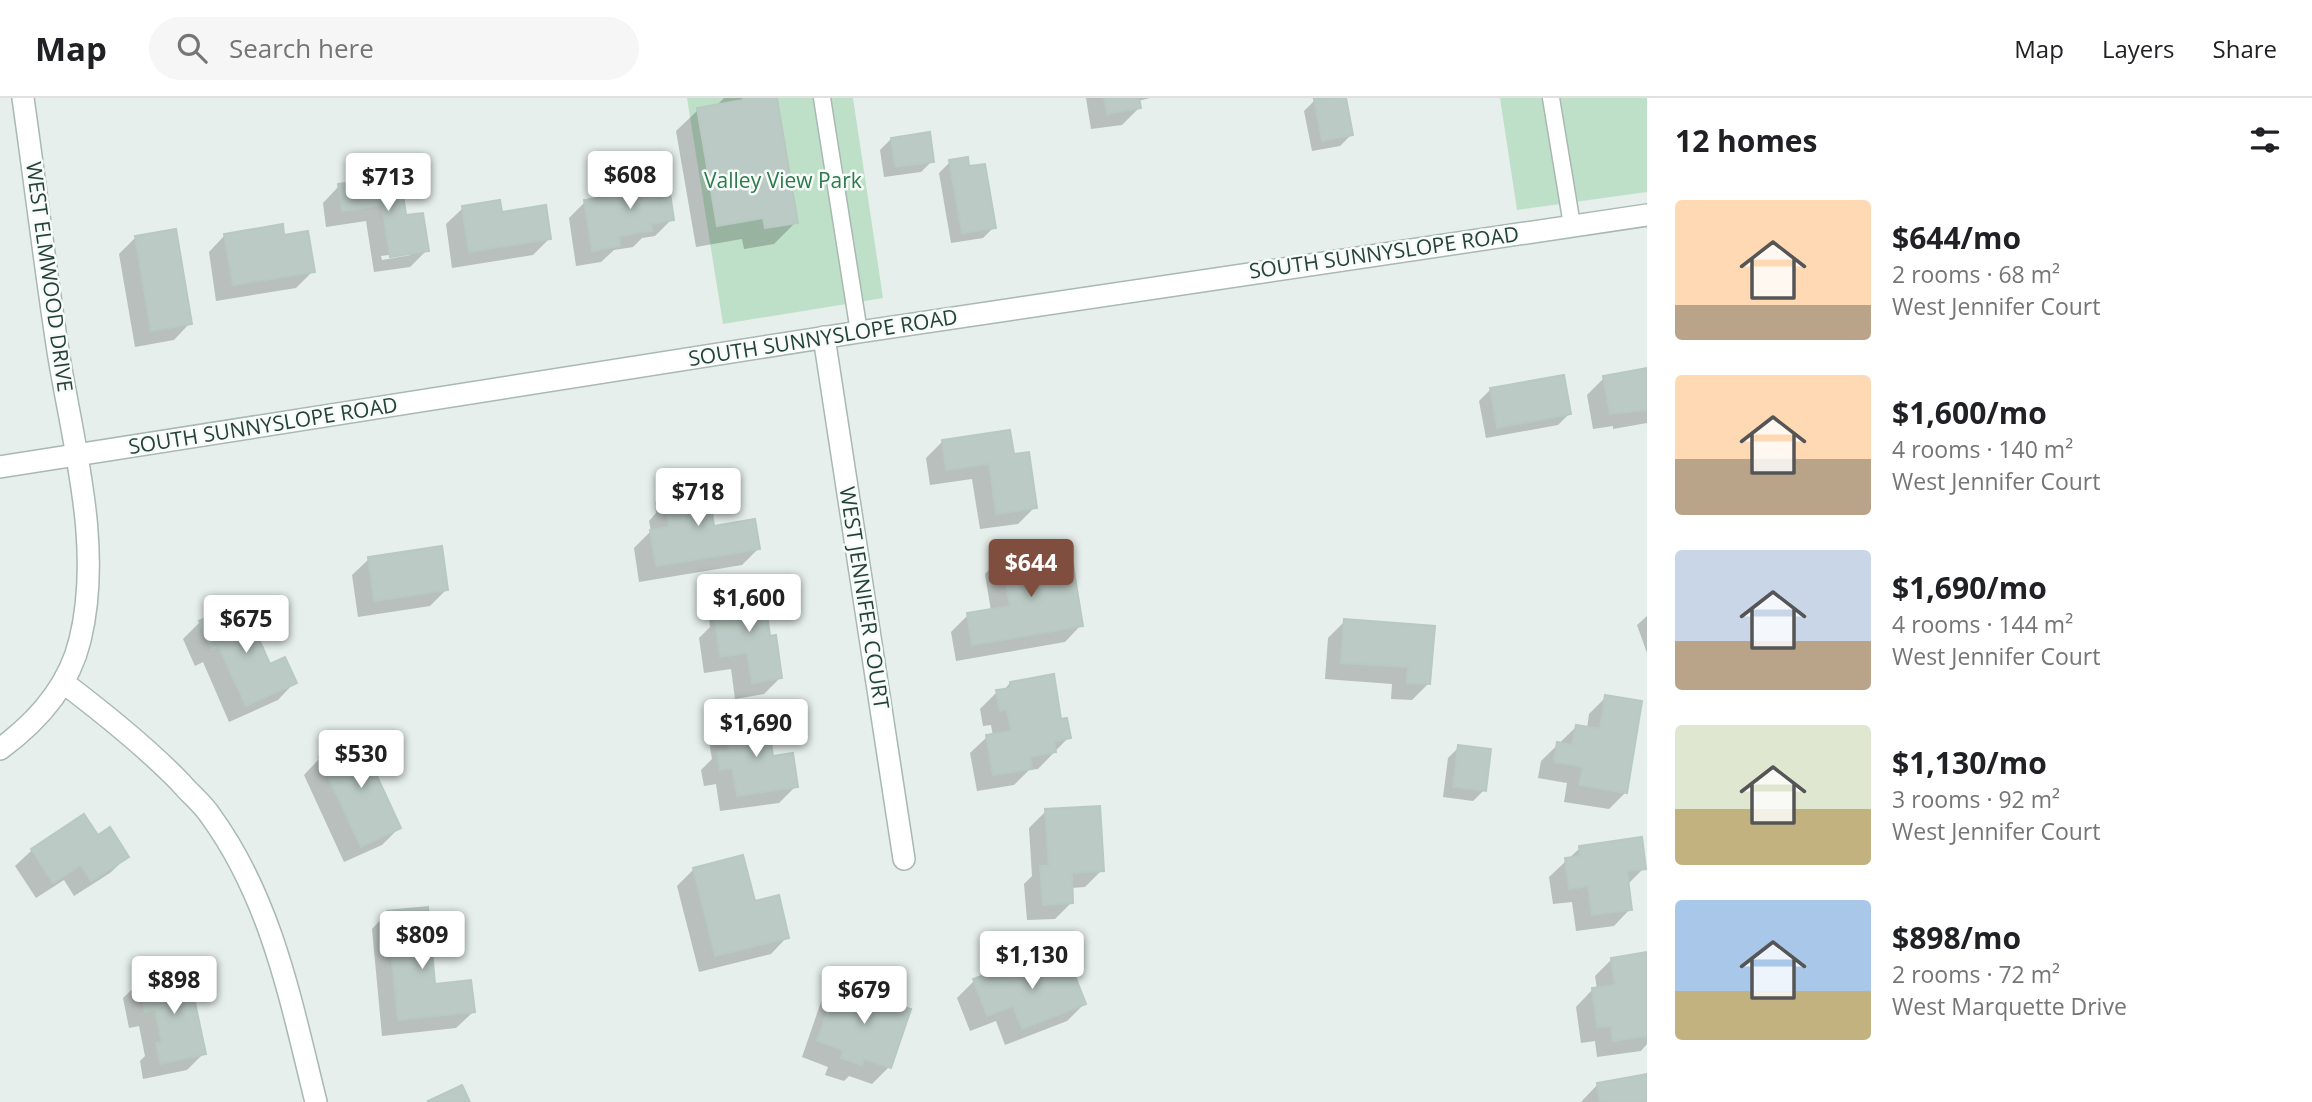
<!DOCTYPE html>
<meta charset="utf-8">
<style>
:root{--surface:#fff;--page:#f6f6f6;--text:#202124;--muted:#757577;--line:#e0e0e0;--accent:#7f4e3f}
body{margin:0;font-family:"Open Sans",sans-serif;background:var(--page);color:var(--text);height:100vh;display:flex;flex-direction:column;font-size:26px;white-space:nowrap}
*{box-sizing:border-box;margin:0}
p{font-size:23px;color:var(--muted)}
.icon{flex:none;width:38px;height:38px;fill:none;stroke:currentColor;stroke-width:2;stroke-linecap:round;stroke-linejoin:round}
.map{position:relative;flex:1;overflow:hidden}
.drawer{display:flex;flex-direction:column;background:var(--surface);width:665px}
.drawer>*{flex:none}
.price{position:absolute;translate:-50% -60px;padding:0 16px;border-radius:7px;background:#fff;color:#222;font-size:23px;line-height:46px;filter:drop-shadow(0 2px 4px #0008)}
.price::after{content:'';position:absolute;left:50%;top:42px;width:21px;height:16px;margin-left:-10px;background:inherit;clip-path:polygon(0 0,100% 0,50% 100%)}
.price.active{background:var(--accent);color:#fff}
ul{padding:0;list-style:none}
li{display:flex;align-items:center;gap:21px;height:175px;padding:0 28px}
li span{display:grid;place-items:center;flex:none;width:196px;height:140px;border-radius:7px;color:#555}
li>.icon{margin-inline-start:auto}
span .icon{width:84px;height:84px;fill:#fffc;stroke-width:1}
li b{font-size:30px}
h2{display:flex;justify-content:space-between;align-items:center;height:84px;padding:0 28px;font-size:30px}
header{display:flex;align-items:center;gap:42px;box-sizing:border-box;height:98px;padding:0 35px;background:var(--surface);border-bottom:2px solid var(--line)}
header strong{font-size:33px}
nav{display:flex;gap:38px;margin-inline-start:auto;font-size:24px}
.search{width:490px;height:63px;background:var(--page);display:flex;align-items:center;gap:18px;box-sizing:border-box;padding:0 24px;border-radius:38px;color:var(--muted);font-size:26px}
main{display:flex;flex:1;min-height:0}
.map>svg:first-child{display:block}
.green{fill:#bfe0c8}
.shadow{fill:#0003;fill-rule:evenodd}
.building{fill:#bbcac4;stroke:#b8c9c2;stroke-width:2}
.lines{fill:none;stroke-linecap:round;stroke-linejoin:round}
.service-casing{stroke:#a8b8b2;stroke-width:19}
.minor-casing{stroke:#a8b8b2;stroke-width:24}
.tertiary-casing{stroke:#a8b8b2;stroke-width:24}
.service{stroke:#fff;stroke-width:16}
.minor{stroke:#fff;stroke-width:21}
.tertiary{stroke:#fff;stroke-width:21}
.labels{text-anchor:middle;stroke-width:5;stroke-linejoin:round;paint-order:stroke}
.park-label{font-size:21px;fill:#2d7a4b;stroke:#f7fbf9}
.street-label{font-size:21px;fill:#24423a;stroke:#f7fbf9}
</style>
<header>
<strong>Map</strong>
<div class="search"><svg class="icon" aria-label="search" viewBox="0 0 24 24"><circle cx="10" cy="10" r="6"/><path d="M15 15l6 6"/></svg>Search here</div>
<nav><a>Map</a><a>Layers</a><a>Share</a></nav>
</header>
<main>
<div class="map">
<svg width="1647" height="1004" viewBox="0 0 1647 1004">
<rect width="100%" height="100%" fill="#e6efeb"/>
<path class="green" d="M 687,0 L 853,0 L 883,200 L 723,226 Z
M 1500,0 L 1647,0 L 1647,94 L 1517,112 Z"/>
<path class="shadow" d="M 724,0 L 775,0 L 796,124 L 774,146 L 744,151 L 742,141 L 696,149 L 676,33 L 698,12 L 720,8 L 719,5 Z
M 1086,0 L 1150,0 L 1138,3 L 1139,10 L 1122,27 L 1091,31 Z
M 1328,0 L 1344,0 L 1351,37 L 1340,48 L 1312,53 L 1304,13 L 1315,2 Z
M 891,41 L 932,63 L 921,74 L 884,79 L 880,52 Z
M 950,64 L 968,71 L 994,129 L 983,140 L 951,145 L 939,75 Z
M 639,75 L 672,121 L 655,138 L 642,140 L 633,149 L 614,152 L 601,164 L 576,168 L 569,120 L 585,104 L 623,98 L 622,91 Z
M 399,79 L 405,119 L 427,152 L 410,169 L 374,174 L 366,123 L 326,129 L 323,105 L 339,88 ZM 411,154 L 411,157 L 382,162 L 381,158 Z
M 463,110 L 500,116 L 549,141 L 533,157 L 452,170 L 446,126 Z
M 225,137 L 283,139 L 313,173 L 296,190 L 216,203 L 209,154 Z
M 136,139 L 190,225 L 174,242 L 135,249 L 119,156 Z
M 1647,272 L 1647,325 L 1613,331 L 1613,328 L 1593,331 L 1587,297 L 1604,280 Z
M 1490,292 L 1569,316 L 1558,327 L 1486,340 L 1479,303 Z
M 942,344 L 1013,358 L 1035,409 L 1018,426 L 980,431 L 972,381 L 930,387 L 926,360 Z
M 671,387 L 713,430 L 758,451 L 742,467 L 639,484 L 634,450 L 651,433 L 649,423 L 656,415 L 655,404 Z
M 1002,459 L 1053,466 L 1081,527 L 1065,544 L 956,563 L 951,534 L 968,517 L 991,513 L 985,476 Z
M 369,461 L 446,492 L 430,508 L 358,519 L 352,477 Z
M 725,497 L 769,540 L 780,580 L 764,596 L 735,601 L 731,571 L 704,575 L 699,540 L 710,529 L 708,513 Z
M 241,505 L 270,568 L 294,585 L 278,602 L 229,624 L 203,564 L 195,568 L 183,541 L 200,524 Z
M 1647,518 L 1647,555 L 1637,527 Z
M 1345,523 L 1433,529 L 1428,586 L 1412,602 L 1391,601 L 1392,586 L 1325,581 L 1328,540 Z
M 1010,585 L 1060,623 L 1069,639 L 1038,671 L 1029,672 L 1014,687 L 977,693 L 970,655 L 987,639 L 993,638 L 991,627 L 983,628 L 980,611 L 997,594 L 1003,593 Z
M 1606,599 L 1626,694 L 1609,711 L 1564,704 L 1567,685 L 1538,680 L 1541,663 L 1576,629 L 1587,631 L 1589,616 Z
M 726,627 L 772,660 L 796,688 L 779,705 L 720,713 L 716,686 L 704,688 L 701,672 L 712,661 L 709,644 Z
M 1459,649 L 1484,692 L 1473,703 L 1443,699 L 1448,660 Z
M 377,658 L 369,667 L 399,730 L 382,747 L 344,764 L 304,677 L 320,660 Z
M 1046,713 L 1102,772 L 1085,789 L 1071,790 L 1072,804 L 1055,821 L 1027,822 L 1024,786 L 1032,778 L 1029,730 Z
M 97,739 L 127,759 L 110,775 L 74,798 L 64,782 L 36,800 L 15,768 L 32,752 Z
M 1580,750 L 1644,770 L 1627,787 L 1630,811 L 1614,828 L 1576,833 L 1572,804 L 1553,806 L 1549,779 Z
M 694,771 L 753,805 L 787,839 L 771,856 L 699,874 L 677,788 Z
M 388,814 L 433,887 L 473,914 L 456,930 L 382,938 L 372,831 Z
M 1612,861 L 1647,866 L 1647,946 L 1641,953 L 1597,959 L 1595,943 L 1581,945 L 1576,909 L 1592,892 L 1597,891 L 1595,878 Z
M 999,873 L 1002,882 L 1084,906 L 1067,923 L 1005,947 L 996,923 L 970,933 L 957,900 L 974,883 Z
M 140,884 L 204,955 L 187,972 L 143,981 L 140,963 L 145,958 L 139,928 L 129,930 L 123,900 Z
M 837,887 L 889,969 L 872,986 L 849,978 L 844,983 L 825,977 L 828,969 L 802,959 L 821,904 Z
M 1647,978 L 1647,1004 L 1581,1004 L 1598,986 Z"/>
<path class="building" d="M 743,0 L 777,0 L 798,125 L 765,130 L 763,120 L 717,128 L 697,10 L 743,2 Z
M 1104,0 L 1139,0 L 1141,10 L 1107,16 Z
M 1346,0 L 1353,37 L 1322,43 L 1314,1 Z
M 930,34 L 934,64 L 895,69 L 891,40 Z
M 968,59 L 969,68 L 985,66 L 996,130 L 962,135 L 949,62 Z
M 666,69 L 674,122 L 651,126 L 652,133 L 619,138 L 620,148 L 592,153 L 584,102 L 641,93 L 638,73 Z
M 400,77 L 406,117 L 423,115 L 429,153 L 390,159 L 382,107 L 342,113 L 338,86 Z
M 500,102 L 502,114 L 546,107 L 551,141 L 469,154 L 462,108 Z
M 283,126 L 284,137 L 308,133 L 315,174 L 233,187 L 224,136 Z
M 176,131 L 192,226 L 151,233 L 135,138 Z
M 1647,270 L 1647,312 L 1610,316 L 1603,278 Z
M 1564,277 L 1571,316 L 1497,330 L 1490,290 Z
M 1010,332 L 1014,356 L 1029,354 L 1037,410 L 996,416 L 989,366 L 946,372 L 942,342 Z
M 707,380 L 714,428 L 755,421 L 760,451 L 656,468 L 650,432 L 669,429 L 665,404 L 673,403 L 670,386 Z
M 442,448 L 448,492 L 374,503 L 368,459 Z
M 1052,449 L 1054,464 L 1072,461 L 1083,528 L 972,547 L 967,515 L 1010,508 L 1001,458 Z
M 763,489 L 770,538 L 776,537 L 782,580 L 752,585 L 747,555 L 720,559 L 715,521 L 728,520 L 724,495 Z
M 242,503 L 270,566 L 285,559 L 297,585 L 246,608 L 219,549 L 212,552 L 199,523 Z
M 1344,521 L 1435,528 L 1430,586 L 1407,585 L 1408,569 L 1341,565 Z
M 1054,576 L 1061,621 L 1067,620 L 1071,640 L 1054,643 L 1056,654 L 1030,659 L 1032,671 L 993,677 L 986,637 L 1011,633 L 1007,611 L 1000,613 L 996,592 L 1011,590 L 1010,584 Z
M 1605,597 L 1642,603 L 1627,695 L 1579,687 L 1583,669 L 1554,664 L 1557,644 L 1572,647 L 1576,627 L 1600,631 Z
M 767,619 L 773,658 L 793,655 L 798,689 L 737,698 L 732,670 L 720,672 L 717,654 L 729,652 L 725,625 Z
M 369,635 L 379,659 L 370,663 L 401,730 L 361,749 L 319,659 Z
M 1458,647 L 1491,651 L 1486,693 L 1453,689 Z
M 1100,708 L 1104,773 L 1072,775 L 1073,805 L 1043,807 L 1040,768 L 1049,768 L 1045,711 Z
M 84,716 L 98,737 L 110,729 L 129,759 L 91,783 L 81,767 L 53,785 L 31,751 Z
M 1642,739 L 1646,771 L 1627,773 L 1632,812 L 1592,817 L 1588,788 L 1569,791 L 1565,760 L 1580,758 L 1579,748 Z
M 743,757 L 755,803 L 779,797 L 789,840 L 715,858 L 693,770 Z
M 428,809 L 435,886 L 471,882 L 475,914 L 398,922 L 387,813 Z
M 1647,854 L 1647,938 L 1613,943 L 1611,928 L 1597,929 L 1592,890 L 1615,887 L 1611,860 Z
M 1066,855 L 1086,906 L 1022,931 L 1013,908 L 987,918 L 973,881 L 1000,871 L 1003,879 Z
M 188,872 L 206,956 L 160,966 L 156,945 L 162,944 L 155,912 L 145,914 L 139,882 Z
M 837,885 L 911,911 L 891,970 L 864,961 L 862,967 L 841,960 L 843,952 L 817,943 Z
M 1647,976 L 1647,1004 L 1600,1004 L 1597,985 Z
M 462,987 L 470,1004 L 429,1004 L 428,1003 Z"/>
<g class="lines">
<defs>
<path id="service" d="M 822,0 L 859,234
M 1551,0 L 1572,127"/>
<path id="minor" d="M 824,239 L 904,761
M 64,585 C 105,616 145,648 181,685 C 190,696 202,705 210,717 C 272,802 291,904 316,1004
M 0,651 C 37,624 69,588 80,542 C 103,448 73,347 58,253 C 45,169 35,84 23,0"/>
<path id="tertiary" d="M 0,369 L 859,234 L 1647,117"/>
</defs>
<use href="#service" class="service-casing"/>
<use href="#minor" class="minor-casing"/>
<use href="#tertiary" class="tertiary-casing"/>
<use href="#service" class="service"/>
<use href="#minor" class="minor"/>
<use href="#tertiary" class="tertiary"/>
</g>
<g class="labels">
<g class="park-label">
<text x="783" y="90">Valley View Park</text>
</g>
<g class="street-label">
<text transform="translate(1384 155) rotate(-8)" y="7">SOUTH SUNNYSLOPE ROAD</text>
<text transform="translate(49 179) rotate(82)" y="7">WEST ELMWOOD DRIVE</text>
<text transform="translate(823 240) rotate(-9)" y="7">SOUTH SUNNYSLOPE ROAD</text>
<text transform="translate(263 328) rotate(-9)" y="7">SOUTH SUNNYSLOPE ROAD</text>
<text transform="translate(864 500) rotate(81)" y="7">WEST JENNIFER COURT</text>
</g>
</g>
</svg>
<b class="price" style="left:630px;top:113px">$608</b>
<b class="price" style="left:388px;top:115px">$713</b>
<b class="price" style="left:698px;top:430px">$718</b>
<b class="price active" style="left:1031px;top:501px">$644</b>
<b class="price" style="left:749px;top:536px">$1,600</b>
<b class="price" style="left:246px;top:557px">$675</b>
<b class="price" style="left:756px;top:661px">$1,690</b>
<b class="price" style="left:361px;top:692px">$530</b>
<b class="price" style="left:422px;top:873px">$809</b>
<b class="price" style="left:1032px;top:893px">$1,130</b>
<b class="price" style="left:174px;top:918px">$898</b>
<b class="price" style="left:864px;top:928px">$679</b>
</div>
<section class="drawer">
<h2>12 homes<svg class="icon" aria-label="filters" viewBox="0 0 24 24"><path d="M4 7h16M4 17h16"/><circle cx="9" cy="7" r="2"/><circle cx="15" cy="17" r="2"/></svg></h2>
<ul>
<li><span style="background:linear-gradient(#ffd9b3 75%,#b9a48a 0)"><svg class="icon" aria-label="home" viewBox="0 0 24 24"><path d="M3 11l9-7 9 7M6 9v11h12V9"/></svg></span><div><b>$644/mo</b><p>2 rooms · 68 m²</p><p>West Jennifer Court</p></div></li>
<li><span style="background:linear-gradient(#ffd9b3 60%,#b9a48a 0)"><svg class="icon" aria-label="home" viewBox="0 0 24 24"><path d="M3 11l9-7 9 7M6 9v11h12V9"/></svg></span><div><b>$1,600/mo</b><p>4 rooms · 140 m²</p><p>West Jennifer Court</p></div></li>
<li><span style="background:linear-gradient(#c9d6e8 65%,#b9a48a 0)"><svg class="icon" aria-label="home" viewBox="0 0 24 24"><path d="M3 11l9-7 9 7M6 9v11h12V9"/></svg></span><div><b>$1,690/mo</b><p>4 rooms · 144 m²</p><p>West Jennifer Court</p></div></li>
<li><span style="background:linear-gradient(#dfe7d0 60%,#c2b280 0)"><svg class="icon" aria-label="home" viewBox="0 0 24 24"><path d="M3 11l9-7 9 7M6 9v11h12V9"/></svg></span><div><b>$1,130/mo</b><p>3 rooms · 92 m²</p><p>West Jennifer Court</p></div></li>
<li><span style="background:linear-gradient(#a9c7e8 65%,#c2b280 0)"><svg class="icon" aria-label="home" viewBox="0 0 24 24"><path d="M3 11l9-7 9 7M6 9v11h12V9"/></svg></span><div><b>$898/mo</b><p>2 rooms · 72 m²</p><p>West Marquette Drive</p></div></li>
</ul>
</section>
</main>
